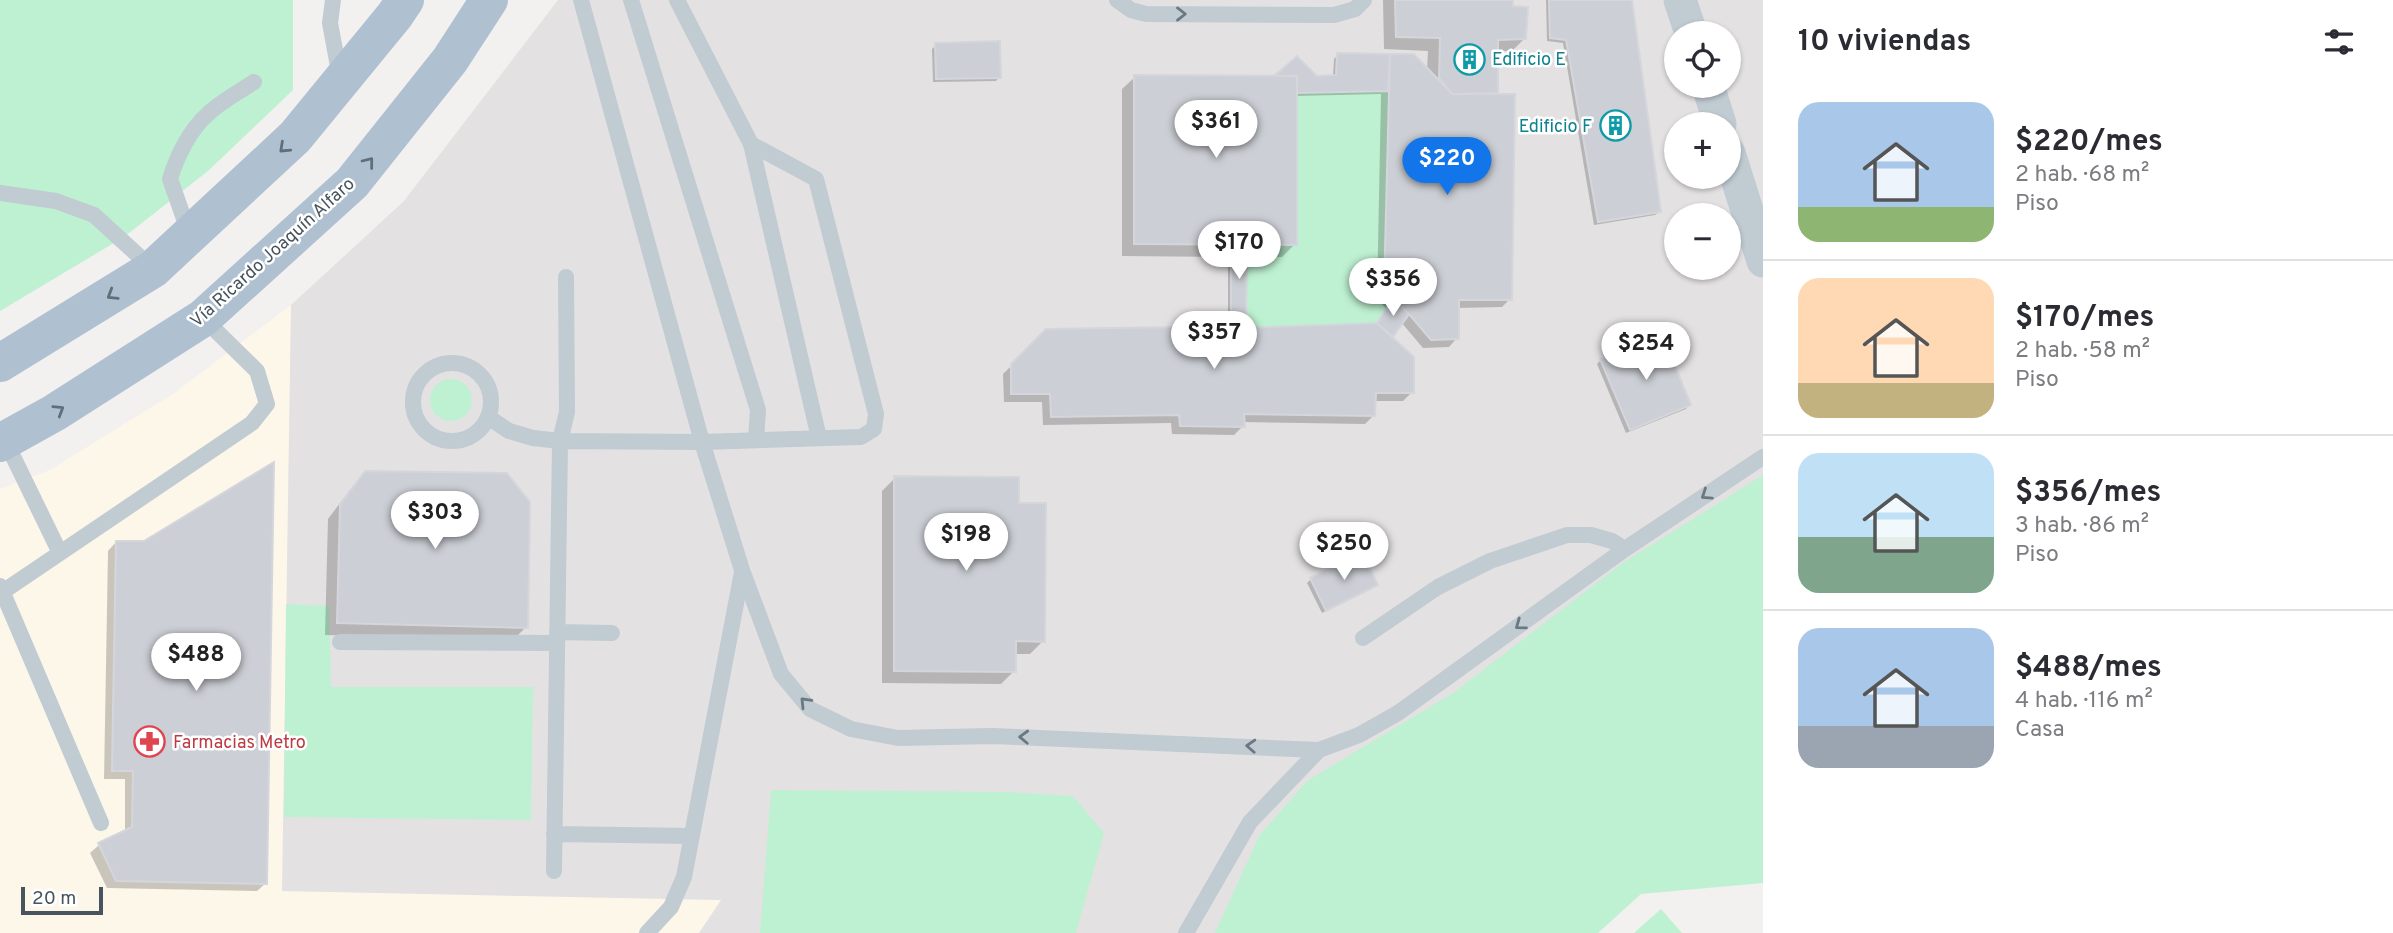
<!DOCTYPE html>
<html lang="es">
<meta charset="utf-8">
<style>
:root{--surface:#fff;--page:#f7f7f7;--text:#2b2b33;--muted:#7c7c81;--line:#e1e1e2;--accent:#1375ea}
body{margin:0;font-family:Overpass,sans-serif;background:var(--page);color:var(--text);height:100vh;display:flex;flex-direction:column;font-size:26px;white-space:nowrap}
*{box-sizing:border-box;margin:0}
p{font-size:23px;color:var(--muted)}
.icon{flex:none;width:38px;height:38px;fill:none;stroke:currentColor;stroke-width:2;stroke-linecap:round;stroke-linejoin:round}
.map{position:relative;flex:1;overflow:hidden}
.sheet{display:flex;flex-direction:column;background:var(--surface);width:630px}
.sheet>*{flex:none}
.fabs{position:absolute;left:1664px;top:21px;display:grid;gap:14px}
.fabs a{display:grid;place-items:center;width:77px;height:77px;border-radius:50%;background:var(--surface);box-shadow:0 2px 5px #0004;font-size:35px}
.scale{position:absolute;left:21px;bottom:18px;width:82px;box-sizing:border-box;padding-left:7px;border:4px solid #47545e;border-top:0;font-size:19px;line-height:24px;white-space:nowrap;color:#47545e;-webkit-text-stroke:5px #fff;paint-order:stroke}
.price{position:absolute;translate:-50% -60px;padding:0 16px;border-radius:24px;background:#fff;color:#222;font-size:23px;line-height:46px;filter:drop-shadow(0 2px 4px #0008)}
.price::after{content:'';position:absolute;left:50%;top:42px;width:21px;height:16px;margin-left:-10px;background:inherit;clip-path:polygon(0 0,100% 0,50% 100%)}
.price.current{background:var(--accent);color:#fff}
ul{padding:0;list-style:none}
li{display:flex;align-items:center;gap:21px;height:175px;padding:0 35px}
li+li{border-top:2px solid var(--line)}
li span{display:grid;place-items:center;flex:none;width:196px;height:140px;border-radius:21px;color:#555}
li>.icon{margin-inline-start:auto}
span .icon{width:84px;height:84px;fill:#fffc;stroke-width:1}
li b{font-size:30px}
h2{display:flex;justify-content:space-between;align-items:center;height:84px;padding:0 35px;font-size:30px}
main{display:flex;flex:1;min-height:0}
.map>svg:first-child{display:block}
.commercial{fill:#fdf7ea}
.education{fill:#e4e1e2;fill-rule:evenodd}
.green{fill:#bef1d1}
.shadow{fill:#0003;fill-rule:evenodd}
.building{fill:#cccfd5;stroke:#d4d6dc;stroke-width:2}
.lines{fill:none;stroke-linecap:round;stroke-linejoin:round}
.lane{stroke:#c0cbd2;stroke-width:16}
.street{stroke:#c0cbd2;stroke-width:33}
.primary{stroke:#afc0d0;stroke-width:38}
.oneway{stroke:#6b7881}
.oneway2{stroke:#616f7a}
.labels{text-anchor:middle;stroke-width:5;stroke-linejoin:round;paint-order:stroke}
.culture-label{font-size:18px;fill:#0d838f;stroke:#fff;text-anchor:start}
.street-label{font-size:18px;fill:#47545e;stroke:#fff}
.health-label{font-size:18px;fill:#be3a42;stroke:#fff;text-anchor:start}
</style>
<main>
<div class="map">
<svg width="1763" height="933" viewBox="0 0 1763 933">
<rect width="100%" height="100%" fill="#f3f0f0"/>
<path class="commercial" d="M 291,305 L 283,891 L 722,900 L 699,933 L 0,933 L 0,489 L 50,470 L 173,394 Z"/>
<path class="education" d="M 558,0 L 1763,0 L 1763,849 L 1460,933 L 699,933 L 721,900 L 282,891 L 291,305 L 404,201 ZM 1676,33 L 1729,33 L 1729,86 L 1676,86 ZM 1676,124 L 1729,124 L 1729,177 L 1676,177 ZM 1676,215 L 1729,215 L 1729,268 L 1676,268 Z"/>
<path class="green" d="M 0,0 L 293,0 L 293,90 L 208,171 L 124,237 L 0,311 Z
M 1388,91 L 1384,290 L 1393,298 L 1377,323 L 1246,328 L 1247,245 L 1296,245 L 1297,93 Z
M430 400a21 21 0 1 1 42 0a21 21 0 1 1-42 0Z
M 1763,475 L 1763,883 L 1641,894 L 1598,933 L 1215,933 L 1259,836 L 1307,781 L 1453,693 L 1624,562 Z
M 286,604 L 329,606 L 331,687 L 533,687 L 531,820 L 284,817 Z
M 771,790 L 1008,792 L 1073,796 L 1104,833 L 1076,933 L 760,933 Z
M 1661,909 L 1682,933 L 1634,933 Z"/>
<path class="shadow" d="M 1383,0 L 1511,0 L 1511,8 L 1525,38 L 1512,51 L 1496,51 L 1496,92 L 1492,96 L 1510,299 L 1502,307 L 1457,308 L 1457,338 L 1449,347 L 1423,348 L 1401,322 L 1391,338 L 1412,392 L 1403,401 L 1374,401 L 1374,415 L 1365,424 L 1243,422 L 1243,426 L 1234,435 L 1172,434 L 1171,423 L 1043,425 L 1042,402 L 1004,402 L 1003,374 L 1047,331 L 1170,329 L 1179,320 L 1228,319 L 1228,257 L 1122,256 L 1122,89 L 1135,77 L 1333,77 L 1334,59 L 1338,55 L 1414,55 L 1427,70 L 1428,51 L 1384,49 ZM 1381,94 L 1377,299 L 1387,309 L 1377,325 L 1245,330 L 1246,257 L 1282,257 L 1295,244 L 1295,96 Z
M 1546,0 L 1630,0 L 1659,212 L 1655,215 L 1594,225 L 1563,43 L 1547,41 Z
M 936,45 L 999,77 L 996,81 L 933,82 L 932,49 Z
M 1601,360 L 1689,405 L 1686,409 L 1626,433 L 1597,364 Z
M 366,473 L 526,627 L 513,640 L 325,635 L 328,519 L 353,486 Z
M 895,478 L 1017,505 L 1043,641 L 1030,654 L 1014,654 L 1014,671 L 1001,684 L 882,683 L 882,491 Z
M 116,542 L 266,883 L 257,891 L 107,888 L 90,853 L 99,845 L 125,832 L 125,779 L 104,779 L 108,551 Z
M 1311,579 L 1376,584 L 1322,613 L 1307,583 Z"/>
<path class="building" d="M 1395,0 L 1513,0 L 1513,6 L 1528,7 L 1526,39 L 1498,40 L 1498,93 L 1452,94 L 1439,78 L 1440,38 L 1396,37 Z
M 1549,0 L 1632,0 L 1661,212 L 1598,222 L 1566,40 L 1550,38 Z
M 1000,41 L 1001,78 L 936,79 L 935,43 Z
M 1337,53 L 1390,54 L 1388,91 L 1297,93 L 1297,76 L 1274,76 L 1297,56 L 1317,76 L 1336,75 Z
M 1390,54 L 1414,54 L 1452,94 L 1515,94 L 1512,300 L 1459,300 L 1459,339 L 1431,340 L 1409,314 L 1384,290 Z
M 1134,75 L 1297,76 L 1297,245 L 1134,244 Z
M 1231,245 L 1247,245 L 1246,318 L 1231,318 Z
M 1393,298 L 1409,314 L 1393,337 L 1377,323 Z
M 1178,318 L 1246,318 L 1246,328 L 1377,323 L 1414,357 L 1414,393 L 1376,393 L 1375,416 L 1244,414 L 1245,427 L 1180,426 L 1179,415 L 1051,417 L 1050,394 L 1011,394 L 1011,364 L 1046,329 L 1177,327 Z
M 1662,334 L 1691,405 L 1630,430 L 1600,359 Z
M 274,462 L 267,884 L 116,881 L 98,843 L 132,827 L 133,771 L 112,771 L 116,541 L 144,541 Z
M 365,471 L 507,473 L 530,502 L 528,628 L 337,623 L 340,505 Z
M 894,476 L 1019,477 L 1019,503 L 1046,503 L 1045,642 L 1016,641 L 1016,672 L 894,671 Z
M 1362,552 L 1378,585 L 1326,611 L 1310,578 Z"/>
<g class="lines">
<path class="lane" d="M 333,0 L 330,23 L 340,77
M 581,0 L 702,442 L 742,570 L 781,674 L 810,709 L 851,729 L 898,738 L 992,736 L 1319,750 L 1359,735 L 1398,713 L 1625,549 L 1763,457
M 631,0 L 758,410 L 756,440
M 677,0 L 751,144 L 819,438
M 1117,0 L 1131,10 L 1146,14 L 1334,15 L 1355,9 L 1364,0
M 0,193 L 56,201 L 94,215 L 153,269
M 189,233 L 170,179 C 177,156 190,129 209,113 C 222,101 239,92 254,82
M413 402a39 39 0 1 1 78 0a39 39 0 1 1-78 0Z
M 488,417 L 509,431 L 533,438 L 560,441 L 702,442 L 861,437 L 874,429 L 876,414 L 816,179 L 751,144
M 5,440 L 60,553
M 0,586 L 101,823
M 4,591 L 252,423 L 267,404 L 257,371 L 203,318
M 557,632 L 612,633
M 1363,638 L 1438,587 L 1490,561 L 1567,535 L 1591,535 L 1612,541 L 1625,549
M 340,642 L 557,643
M 554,834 L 692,836
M 554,871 L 560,441 L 567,412 L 566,277
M 647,933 L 671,907 L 684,877 L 742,572
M 1186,933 L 1250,822 L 1319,750"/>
<path class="street" d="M 1680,0 L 1691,33
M 1708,86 L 1720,124
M 1729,153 L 1763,261"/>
<path class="primary" d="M 0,363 L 153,269 L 295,137 L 395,15 L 405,0
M 0,443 L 54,413 L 203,318 L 352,183 L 450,60 L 489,0"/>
</g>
<defs><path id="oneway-chevron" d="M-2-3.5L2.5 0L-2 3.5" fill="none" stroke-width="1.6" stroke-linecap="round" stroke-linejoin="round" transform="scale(1.75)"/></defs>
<g class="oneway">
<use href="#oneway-chevron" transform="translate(1181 14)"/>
<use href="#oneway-chevron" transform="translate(1706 495) rotate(146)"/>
<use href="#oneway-chevron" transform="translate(1520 625) rotate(144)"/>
<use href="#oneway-chevron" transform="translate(805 702) rotate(-134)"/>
<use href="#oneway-chevron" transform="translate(1024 737) rotate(-178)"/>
<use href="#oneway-chevron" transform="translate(1251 746) rotate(-177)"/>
</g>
<g class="oneway2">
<use href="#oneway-chevron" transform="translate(284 148) rotate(137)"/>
<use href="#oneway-chevron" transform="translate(369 162) rotate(-52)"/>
<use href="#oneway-chevron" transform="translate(112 295) rotate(148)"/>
<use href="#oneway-chevron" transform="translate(59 410) rotate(-32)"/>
</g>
<defs>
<symbol id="building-ring" viewBox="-11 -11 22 22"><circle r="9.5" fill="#fff" stroke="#0f9aa8" stroke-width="1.5"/><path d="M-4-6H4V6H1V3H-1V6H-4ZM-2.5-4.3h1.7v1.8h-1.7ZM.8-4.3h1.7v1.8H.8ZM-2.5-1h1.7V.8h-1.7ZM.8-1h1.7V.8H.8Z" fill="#0f9aa8"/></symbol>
<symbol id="pharmacy-ring" viewBox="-11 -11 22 22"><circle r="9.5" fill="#fff" stroke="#e0444e" stroke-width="1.5"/><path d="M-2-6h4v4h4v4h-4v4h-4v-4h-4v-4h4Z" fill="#e0444e"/></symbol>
</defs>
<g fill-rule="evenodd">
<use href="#building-ring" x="1452" y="42" width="35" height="35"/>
<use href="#building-ring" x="1598" y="108" width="35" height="35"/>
<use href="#pharmacy-ring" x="132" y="724" width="35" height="35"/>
</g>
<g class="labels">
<g class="culture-label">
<text x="1492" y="65">Edificio E</text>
<text x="1592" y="132" text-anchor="end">Edificio F</text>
</g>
<g class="street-label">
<text transform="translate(272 252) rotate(-42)" y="6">Vía Ricardo Joaquín Alfaro</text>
</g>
<g class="health-label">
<text x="173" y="748">Farmacias Metro</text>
</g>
</g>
</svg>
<div class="fabs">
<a><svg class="icon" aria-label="locate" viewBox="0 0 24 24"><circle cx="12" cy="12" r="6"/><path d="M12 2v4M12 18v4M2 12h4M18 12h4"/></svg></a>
<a>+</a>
<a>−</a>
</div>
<div class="scale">20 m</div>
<b class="price" style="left:1216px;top:160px">$361</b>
<b class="price current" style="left:1447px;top:197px">$220</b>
<b class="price" style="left:1239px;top:281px">$170</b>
<b class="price" style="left:1393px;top:318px">$356</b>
<b class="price" style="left:1214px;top:371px">$357</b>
<b class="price" style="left:1646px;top:382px">$254</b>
<b class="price" style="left:435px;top:551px">$303</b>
<b class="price" style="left:966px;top:573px">$198</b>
<b class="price" style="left:1344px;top:582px">$250</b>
<b class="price" style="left:196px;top:693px">$488</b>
</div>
<section class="sheet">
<h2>10 viviendas<svg class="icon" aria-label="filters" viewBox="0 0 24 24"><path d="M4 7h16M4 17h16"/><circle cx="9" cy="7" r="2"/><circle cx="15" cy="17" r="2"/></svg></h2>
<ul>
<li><span style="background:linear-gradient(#a9c7e8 75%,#8fb573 0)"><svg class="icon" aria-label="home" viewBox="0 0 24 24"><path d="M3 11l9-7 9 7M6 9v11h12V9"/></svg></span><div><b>$220/mes</b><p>2 hab. · 68 m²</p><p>Piso</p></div></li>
<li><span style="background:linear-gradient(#ffd9b3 75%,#c2b280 0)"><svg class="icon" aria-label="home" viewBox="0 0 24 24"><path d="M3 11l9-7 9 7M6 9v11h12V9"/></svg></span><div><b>$170/mes</b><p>2 hab. · 58 m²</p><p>Piso</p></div></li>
<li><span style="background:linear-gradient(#bfe0f5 60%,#7fa58c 0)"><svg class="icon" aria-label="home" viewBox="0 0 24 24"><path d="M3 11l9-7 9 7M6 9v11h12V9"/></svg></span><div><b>$356/mes</b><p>3 hab. · 86 m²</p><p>Piso</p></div></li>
<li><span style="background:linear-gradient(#a9c7e8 70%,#9aa5b1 0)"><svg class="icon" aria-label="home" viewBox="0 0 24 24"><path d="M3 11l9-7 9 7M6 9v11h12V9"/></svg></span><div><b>$488/mes</b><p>4 hab. · 116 m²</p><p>Casa</p></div></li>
</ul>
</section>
</main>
